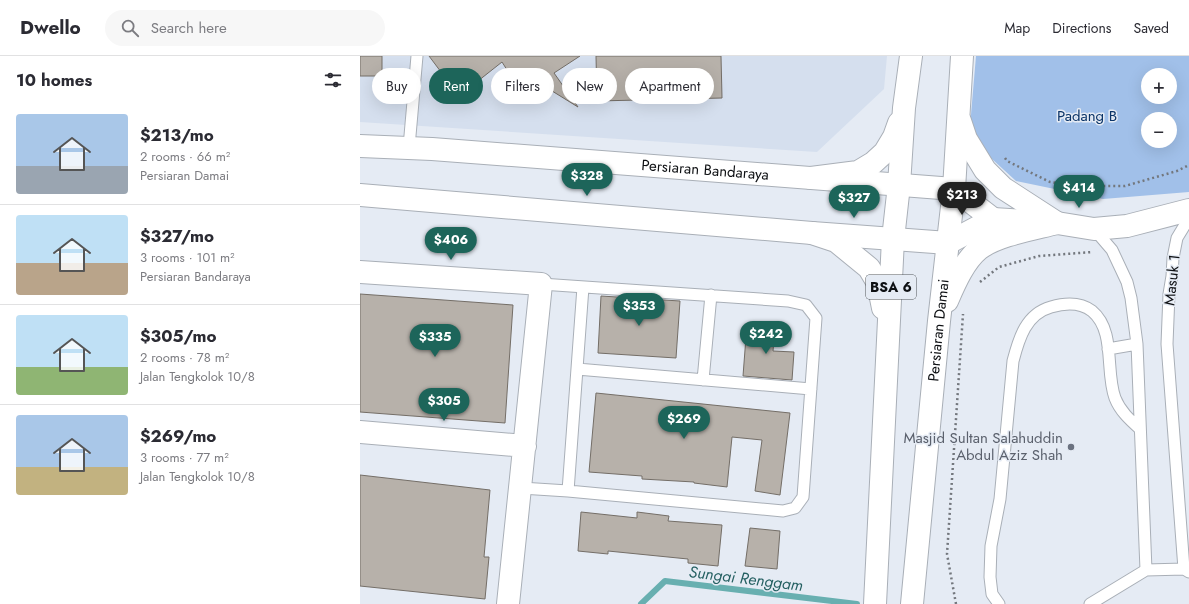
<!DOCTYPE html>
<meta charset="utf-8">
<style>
:root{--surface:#fff;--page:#f7f7f7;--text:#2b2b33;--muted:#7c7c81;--line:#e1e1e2;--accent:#1d655a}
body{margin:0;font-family:Jost,sans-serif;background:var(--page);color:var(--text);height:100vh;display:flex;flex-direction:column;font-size:15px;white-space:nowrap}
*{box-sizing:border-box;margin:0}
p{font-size:13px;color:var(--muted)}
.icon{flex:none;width:22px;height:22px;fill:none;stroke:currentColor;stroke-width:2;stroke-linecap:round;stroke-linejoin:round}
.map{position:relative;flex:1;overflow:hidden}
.sheet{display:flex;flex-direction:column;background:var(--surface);width:360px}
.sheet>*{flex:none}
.top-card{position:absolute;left:12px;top:12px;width:380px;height:36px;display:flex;gap:8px}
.controls{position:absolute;left:781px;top:12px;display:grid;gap:8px}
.controls a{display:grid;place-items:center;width:36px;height:36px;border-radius:50%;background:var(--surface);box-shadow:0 4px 16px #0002;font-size:20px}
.price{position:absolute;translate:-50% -34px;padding:0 9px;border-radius:14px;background:var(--accent);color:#fff;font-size:13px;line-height:26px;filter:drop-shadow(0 1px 2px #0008)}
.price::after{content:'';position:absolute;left:50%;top:24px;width:12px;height:9px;margin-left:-6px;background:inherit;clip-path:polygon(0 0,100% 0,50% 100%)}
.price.active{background:#222;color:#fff}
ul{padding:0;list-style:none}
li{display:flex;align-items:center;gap:12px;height:100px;padding:0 16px}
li+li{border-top:1px solid var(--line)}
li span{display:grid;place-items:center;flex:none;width:112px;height:80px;border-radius:4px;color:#555}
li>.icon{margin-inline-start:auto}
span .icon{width:48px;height:48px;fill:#fffc;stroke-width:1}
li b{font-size:17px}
h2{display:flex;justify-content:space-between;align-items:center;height:48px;padding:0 16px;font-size:17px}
.tag{padding:0 14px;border-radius:18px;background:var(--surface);box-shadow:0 4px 16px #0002;font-size:14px;line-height:36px}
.tag.active{background:var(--accent);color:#fff}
header{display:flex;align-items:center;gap:24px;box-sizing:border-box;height:56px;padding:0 20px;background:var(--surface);border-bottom:1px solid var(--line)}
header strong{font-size:19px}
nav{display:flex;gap:22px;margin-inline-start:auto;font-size:14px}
.search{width:280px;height:36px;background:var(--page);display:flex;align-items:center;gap:10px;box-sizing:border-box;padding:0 14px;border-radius:22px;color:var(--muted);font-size:15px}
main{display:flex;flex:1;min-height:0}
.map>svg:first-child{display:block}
.built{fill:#d5dfee}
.green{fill:#a1c0e9;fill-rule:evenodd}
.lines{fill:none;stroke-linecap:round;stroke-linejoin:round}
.stream{stroke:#68afb0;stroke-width:6}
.building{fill:#b7b1aa;stroke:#746e67}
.service-casing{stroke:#a9afb7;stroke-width:13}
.minor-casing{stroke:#a9afb7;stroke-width:24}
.secondary-casing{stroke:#a9afb7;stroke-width:24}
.primary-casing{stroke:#a9afb7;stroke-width:24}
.path{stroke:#73777d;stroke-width:2.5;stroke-dasharray:2 3;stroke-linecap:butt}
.service{stroke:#fff;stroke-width:11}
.minor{stroke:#fff;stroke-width:22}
.secondary{stroke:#fff;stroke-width:22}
.primary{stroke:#fff;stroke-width:22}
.worship-dot{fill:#6b7280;stroke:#e5ebf4;stroke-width:1.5}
.labels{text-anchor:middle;stroke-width:3;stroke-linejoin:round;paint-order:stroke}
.shield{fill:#e5ebf4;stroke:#4e5256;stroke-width:1}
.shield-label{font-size:14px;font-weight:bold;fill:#0e1013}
.park-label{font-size:15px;fill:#0a3468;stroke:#e5ebf4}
.street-label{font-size:15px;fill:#0e1013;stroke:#e5ebf4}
.worship-label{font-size:15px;fill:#5b616d;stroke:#e5ebf4;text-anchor:end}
.water-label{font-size:16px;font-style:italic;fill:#256062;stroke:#e5ebf4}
</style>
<header>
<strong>Dwello</strong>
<div class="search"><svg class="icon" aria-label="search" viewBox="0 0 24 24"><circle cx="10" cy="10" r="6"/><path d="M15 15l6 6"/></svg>Search here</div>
<nav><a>Map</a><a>Directions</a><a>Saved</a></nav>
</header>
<main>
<section class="sheet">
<h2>10 homes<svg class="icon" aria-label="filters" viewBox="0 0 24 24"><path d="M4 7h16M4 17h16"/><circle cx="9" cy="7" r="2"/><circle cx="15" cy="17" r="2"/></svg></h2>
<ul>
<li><span style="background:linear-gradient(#a9c7e8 65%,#9aa5b1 0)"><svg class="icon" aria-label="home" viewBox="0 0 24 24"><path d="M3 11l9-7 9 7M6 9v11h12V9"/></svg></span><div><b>$213/mo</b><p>2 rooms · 66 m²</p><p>Persiaran Damai</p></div></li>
<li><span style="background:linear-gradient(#bfe0f5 60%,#b9a48a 0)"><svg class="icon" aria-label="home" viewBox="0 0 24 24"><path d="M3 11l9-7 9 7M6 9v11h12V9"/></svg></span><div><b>$327/mo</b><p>3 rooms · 101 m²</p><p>Persiaran Bandaraya</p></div></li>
<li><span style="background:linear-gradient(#bfe0f5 65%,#8fb573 0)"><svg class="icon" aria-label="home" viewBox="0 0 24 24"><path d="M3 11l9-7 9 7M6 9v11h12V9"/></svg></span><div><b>$305/mo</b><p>2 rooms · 78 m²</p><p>Jalan Tengkolok 10/8</p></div></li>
<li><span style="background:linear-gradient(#a9c7e8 65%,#c2b280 0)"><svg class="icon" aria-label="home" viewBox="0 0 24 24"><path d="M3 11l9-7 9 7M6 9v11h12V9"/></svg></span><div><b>$269/mo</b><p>3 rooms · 77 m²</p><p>Jalan Tengkolok 10/8</p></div></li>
</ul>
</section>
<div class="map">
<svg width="829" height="548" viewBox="0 0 829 548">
<rect width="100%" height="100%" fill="#e5ebf4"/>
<path class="built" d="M 0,0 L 527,0 L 524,33 L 457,96 L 0,66 Z"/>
<path class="green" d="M 616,0 L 829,0 L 829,136 L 743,143 L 656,125 L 609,82 ZM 788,19 L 810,19 L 810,41 L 788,41 ZM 788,63 L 810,63 L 810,85 L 788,85 Z"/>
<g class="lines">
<path class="stream" d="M 281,548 L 305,525 L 497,548"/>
</g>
<path class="building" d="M 0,0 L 22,0 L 22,20 L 0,20 Z
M 69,0 L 220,0 L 194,17 L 218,51 L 184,30 L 174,37 L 162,19 L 154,25 L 142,6 L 99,40 Z
M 236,0 L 361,0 L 362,42 L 237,45 Z
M 0,238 L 153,249 L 145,367 L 0,356 Z
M 241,240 L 320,245 L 316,302 L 238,297 Z
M 387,268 L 415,270 L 413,295 L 434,296 L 432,324 L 383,320 Z
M 236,337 L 430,357 L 420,439 L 395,435 L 402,384 L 372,381 L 367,431 L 334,427 L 334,426 L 282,423 L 282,420 L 229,416 Z
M 0,419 L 130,434 L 124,501 L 129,501 L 125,543 L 0,530 Z
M 221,456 L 277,462 L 277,456 L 309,460 L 308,465 L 362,469 L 358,510 L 328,507 L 328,503 L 248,495 L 248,498 L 218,495 Z
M 390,472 L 420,475 L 417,513 L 385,510 Z"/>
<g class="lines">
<defs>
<path id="service" d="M 49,91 L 57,0
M 734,173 L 752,194 L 767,226 L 771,242 L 777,288 L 786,514
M 748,293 L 777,288
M 217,313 L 451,333
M 343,324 L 351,239
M 161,432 L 208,435 L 423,455 L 435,452 L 443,441 L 456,262 L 446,249 L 428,245 L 181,228
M 208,435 L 223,231
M 824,513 L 807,288 L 809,238 L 812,220 L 813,202 L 817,182 L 829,162
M 639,548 L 632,538 L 630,521 L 631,490 L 640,443 L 653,305 C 659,282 666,258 691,251 C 705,247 720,246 732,255 C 756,275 745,315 755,342 C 760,355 770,364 780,373
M 730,548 L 786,514 L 824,513 L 829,516"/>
<path id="minor" d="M 0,216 L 181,228 L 148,548
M 0,376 L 165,390"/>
<g id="secondary">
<path id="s1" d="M 0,90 L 72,93 L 594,133 L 633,163"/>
<path d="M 0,139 L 452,177 L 588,187 L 633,163 L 697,167 L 734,173 L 767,170 L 829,154"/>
</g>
<g id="primary">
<path d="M 600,65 L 606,83 L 625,114 L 643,132 L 697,167"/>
<path d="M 451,122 L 498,116 L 513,107 L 525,96 L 534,81 L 539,67"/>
<path d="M 452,177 L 476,185 L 509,212 L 518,227 L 523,252"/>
<path d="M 587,245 C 594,229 604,205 619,193 C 637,179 674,173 697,167"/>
<path d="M 515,548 L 533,183 L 539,129 L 544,52 L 551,0"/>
<path id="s2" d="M 552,548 L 579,265 L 594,133 L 602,0"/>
</g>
</defs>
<use href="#service" class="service-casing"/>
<use href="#minor" class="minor-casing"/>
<use href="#secondary" class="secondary-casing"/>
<use href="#primary" class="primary-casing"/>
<path class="path" d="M 645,102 L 647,105 L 690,126 L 718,130 L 765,130 L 817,115 L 829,109
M 620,226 L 639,211 L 679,200 L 733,196
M 596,548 L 587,498 L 603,258"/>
<use href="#service" class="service"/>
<use href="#minor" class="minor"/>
<use href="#secondary" class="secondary"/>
<use href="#primary" class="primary"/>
</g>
<circle class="worship-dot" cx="711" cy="391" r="4"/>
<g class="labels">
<rect class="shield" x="506" y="219" width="50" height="24" rx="3"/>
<g class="shield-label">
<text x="531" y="236">BSA 6</text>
</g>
<g class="park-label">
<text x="727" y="65">Padang B</text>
</g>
<g class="street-label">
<text dy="5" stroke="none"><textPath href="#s1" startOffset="346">Persiaran Bandaraya</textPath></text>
<text transform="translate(812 224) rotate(-84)" y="5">Masuk 1</text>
<text dy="5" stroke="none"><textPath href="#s2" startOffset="275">Persiaran Damai</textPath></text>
</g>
<g class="worship-label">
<text x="703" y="387">Masjid Sultan Salahuddin<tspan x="703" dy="17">Abdul Aziz Shah</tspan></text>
</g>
<g class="water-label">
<text transform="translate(386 522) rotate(7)" y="6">Sungai Renggam</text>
</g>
</g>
</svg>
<div class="controls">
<a>+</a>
<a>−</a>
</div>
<b class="price" style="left:227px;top:141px">$328</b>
<b class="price" style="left:719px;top:153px">$414</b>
<b class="price active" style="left:602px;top:160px">$213</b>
<b class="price" style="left:494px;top:163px">$327</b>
<b class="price" style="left:91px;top:205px">$406</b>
<b class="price" style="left:279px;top:271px">$353</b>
<b class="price" style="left:406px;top:299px">$242</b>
<b class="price" style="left:75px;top:302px">$335</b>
<b class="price" style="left:84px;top:366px">$305</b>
<b class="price" style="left:324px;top:384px">$269</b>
<div class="top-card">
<a class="tag">Buy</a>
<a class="tag active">Rent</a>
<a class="tag">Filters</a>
<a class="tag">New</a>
<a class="tag">Apartment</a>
</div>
</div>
</main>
